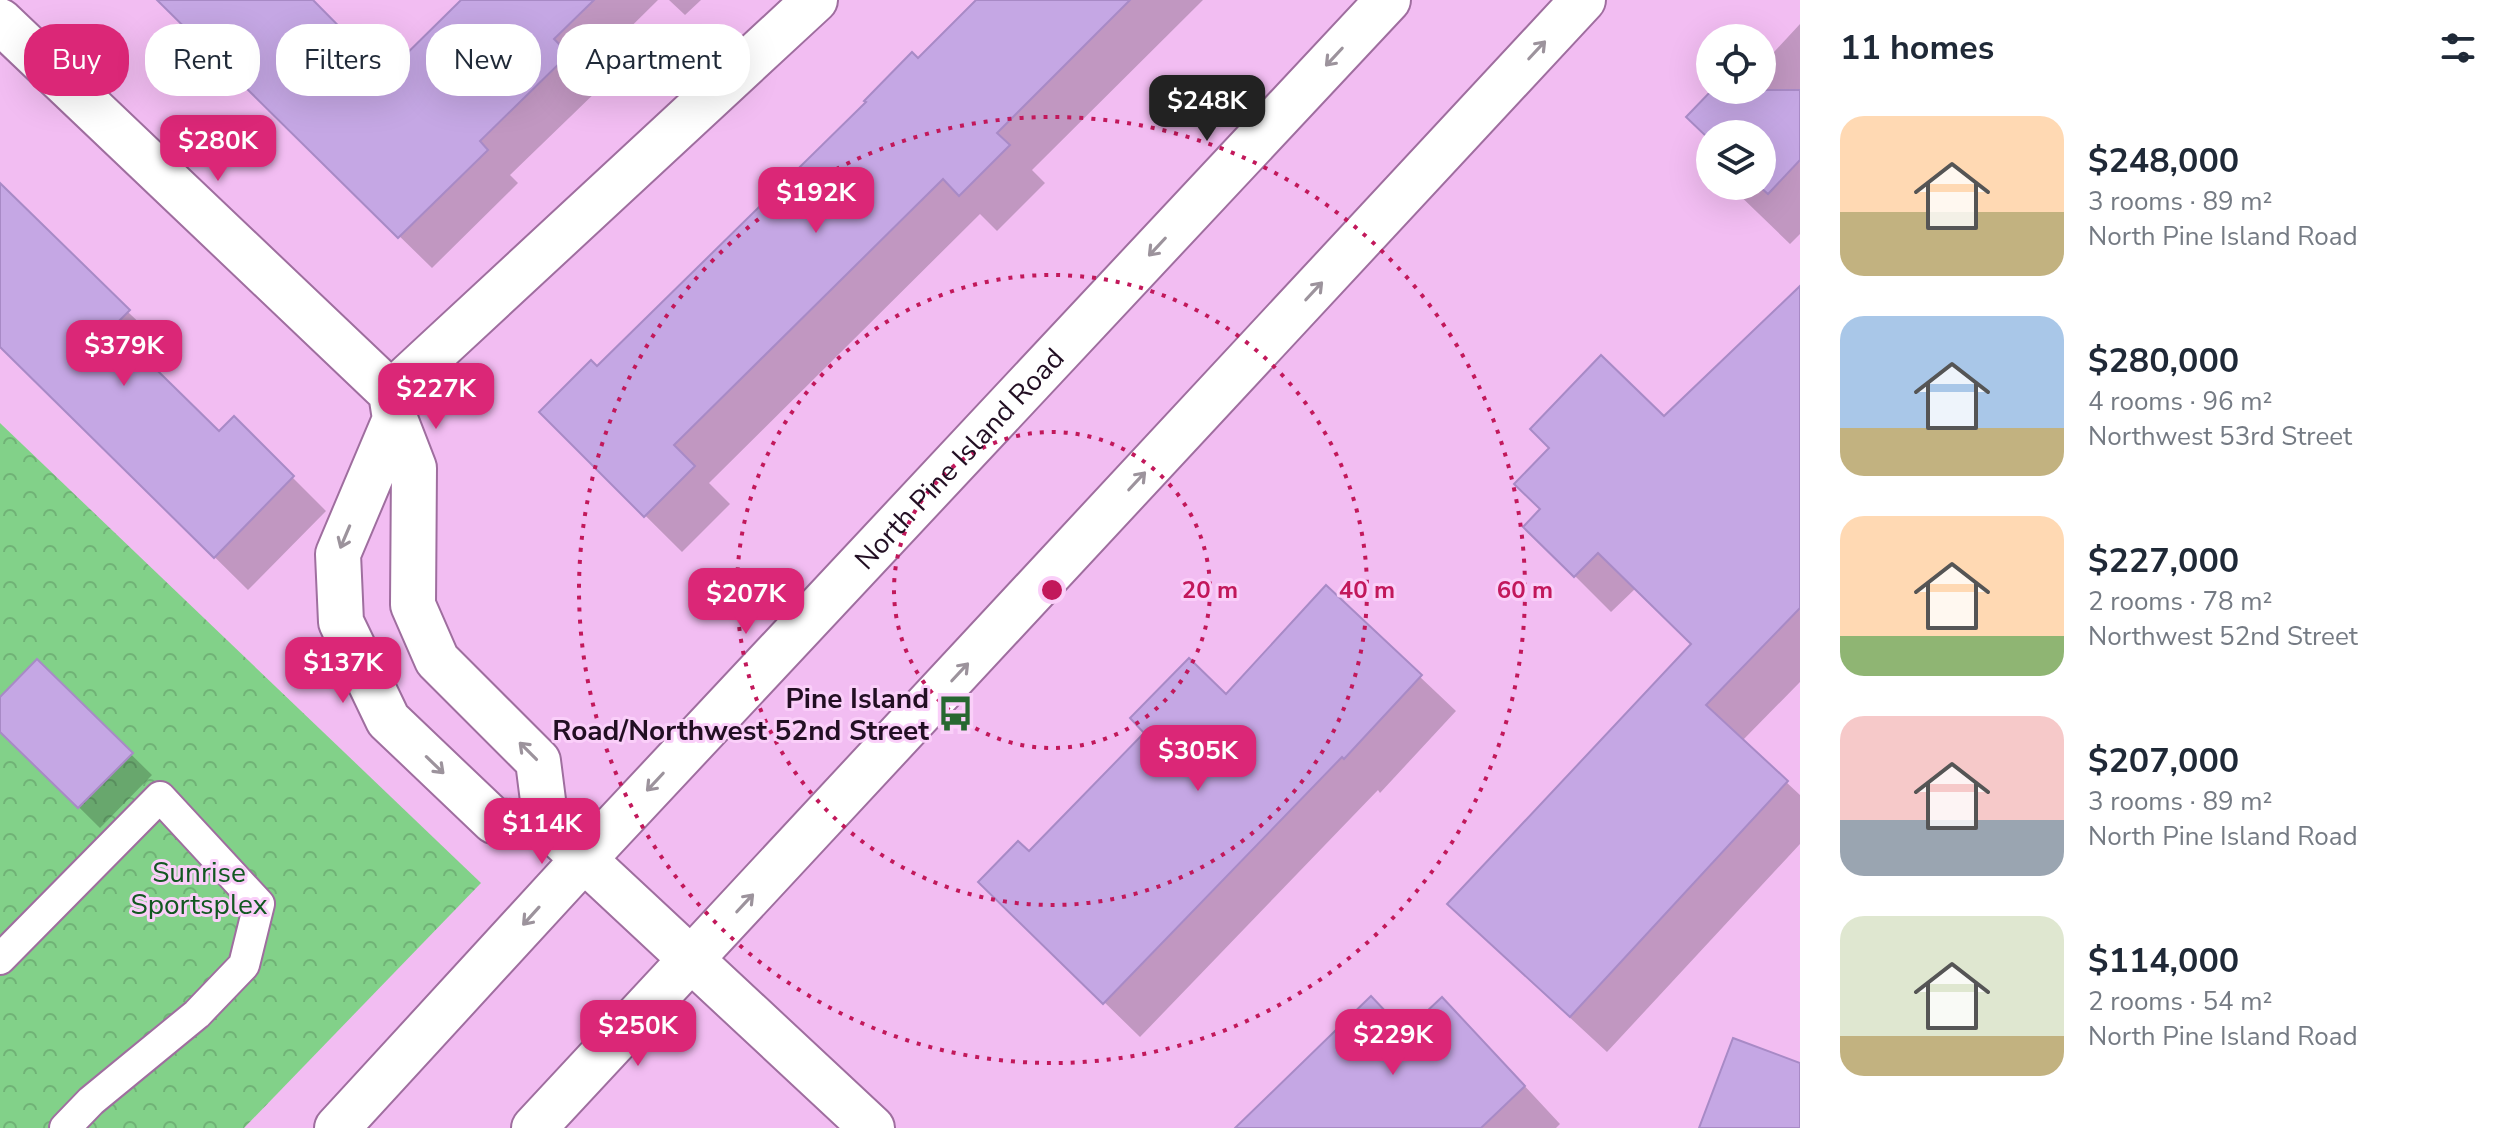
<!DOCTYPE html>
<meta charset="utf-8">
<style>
:root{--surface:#fff;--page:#f6f6f7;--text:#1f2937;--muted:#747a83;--accent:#db2777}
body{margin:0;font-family:"Nunito Sans",sans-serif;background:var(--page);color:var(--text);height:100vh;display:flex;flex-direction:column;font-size:30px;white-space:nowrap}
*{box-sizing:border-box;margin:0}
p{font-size:26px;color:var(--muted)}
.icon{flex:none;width:44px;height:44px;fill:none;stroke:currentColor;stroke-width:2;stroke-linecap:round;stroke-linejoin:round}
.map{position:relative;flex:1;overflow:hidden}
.drawer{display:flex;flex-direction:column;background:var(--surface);width:720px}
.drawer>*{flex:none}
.hud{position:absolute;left:24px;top:24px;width:760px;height:72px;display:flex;gap:16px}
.fabs{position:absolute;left:1696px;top:24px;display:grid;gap:16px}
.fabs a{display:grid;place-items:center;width:80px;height:80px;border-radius:50%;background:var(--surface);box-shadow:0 8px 32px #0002;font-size:40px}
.price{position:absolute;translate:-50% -68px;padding:0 18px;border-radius:16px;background:var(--accent);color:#fff;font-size:26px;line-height:52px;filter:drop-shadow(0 2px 4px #0008)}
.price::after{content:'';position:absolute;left:50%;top:48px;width:24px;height:18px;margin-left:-12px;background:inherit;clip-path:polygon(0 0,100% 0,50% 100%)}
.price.active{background:#222;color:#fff}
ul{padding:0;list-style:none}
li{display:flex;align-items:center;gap:24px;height:200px;padding:0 40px}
li span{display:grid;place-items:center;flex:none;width:224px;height:160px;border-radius:24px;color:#555}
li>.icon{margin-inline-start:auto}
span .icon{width:96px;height:96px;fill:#fffc;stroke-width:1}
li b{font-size:34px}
h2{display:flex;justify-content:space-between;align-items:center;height:96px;padding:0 40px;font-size:34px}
.tag{padding:0 28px;border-radius:32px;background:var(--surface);box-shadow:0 8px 32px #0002;font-size:28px;line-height:72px}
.tag.active{background:var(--accent);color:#fff}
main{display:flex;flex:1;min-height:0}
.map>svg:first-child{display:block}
.park{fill:url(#park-crowns)}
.shadow{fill:#0003}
.building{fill:#c5a7e4;stroke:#a88ac6;stroke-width:2}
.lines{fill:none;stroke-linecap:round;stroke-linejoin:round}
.service-casing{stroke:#9f6e9f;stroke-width:34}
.minor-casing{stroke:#9f6e9f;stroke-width:48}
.secondary-casing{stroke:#9f6e9f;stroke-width:48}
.service{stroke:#fff;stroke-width:30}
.minor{stroke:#fff;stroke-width:44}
.secondary{stroke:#fff;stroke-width:44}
.oneway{stroke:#9c939c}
.ring{fill:none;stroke:#c2185b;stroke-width:4;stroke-dasharray:4 8}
.labels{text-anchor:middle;stroke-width:6;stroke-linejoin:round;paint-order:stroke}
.street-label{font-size:28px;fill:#220f23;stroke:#facff9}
.poi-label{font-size:28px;font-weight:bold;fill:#220f23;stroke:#facff9;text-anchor:end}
.park-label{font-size:28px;fill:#125821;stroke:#facff9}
.centre{fill:#c2185b;stroke:#facff9;stroke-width:4}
.ring-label{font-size:24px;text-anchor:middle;font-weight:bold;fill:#c2185b;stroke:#facff9;stroke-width:6;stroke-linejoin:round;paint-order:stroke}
</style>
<main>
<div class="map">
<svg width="1800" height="1128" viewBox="0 0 1800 1128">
<defs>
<pattern id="park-crowns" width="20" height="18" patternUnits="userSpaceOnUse" patternTransform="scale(2)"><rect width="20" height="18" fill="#82d189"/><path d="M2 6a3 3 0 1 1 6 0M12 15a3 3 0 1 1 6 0" fill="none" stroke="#70b276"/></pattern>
</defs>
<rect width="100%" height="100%" fill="#f2bdf2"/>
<path class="park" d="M 0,423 L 481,883 L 244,1128 L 0,1128 Z"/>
<path class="shadow" d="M 158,0 L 311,0 L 386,76 L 464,0 L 658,0 L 585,72 L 600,88 L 510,175 L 518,183 L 432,268 Z
M 669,0 L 701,0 L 685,15 Z
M 979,0 L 1203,0 L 1032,170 L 1045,183 L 997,231 L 980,214 L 709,483 L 730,504 L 682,552 L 541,412 L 597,368 Z
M 1800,24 L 1800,234 L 1790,244 L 1730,186 L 1762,186 L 1762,134 L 1710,134 L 1710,139 L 1689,117 L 1714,90 L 1762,90 L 1762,65 Z
M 0,192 L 162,344 L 145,361 L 219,434 L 234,419 L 326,511 L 248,590 L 0,345 Z
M 1800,323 L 1800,682 L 1742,741 L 1800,795 L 1800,844 L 1607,1052 L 1486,940 L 1693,644 L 1636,588 L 1611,612 L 1526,527 L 1664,418 Z
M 1326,588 L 1456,711 L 1380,793 L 1378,790 L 1140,1037 L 1016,916 L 1029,854 L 1226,697 Z
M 37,662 L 152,775 L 100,828 L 0,729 L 0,700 Z
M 1406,1034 L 1478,1036 L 1560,1124 L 1556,1128 L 1237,1128 Z"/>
<path class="building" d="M 157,0 L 313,0 L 386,74 L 461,0 L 594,0 L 554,39 L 569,54 L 480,141 L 488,150 L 398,238 Z
M 976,0 L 1130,0 L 997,133 L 1010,145 L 959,196 L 943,179 L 674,445 L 695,466 L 644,517 L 539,412 L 591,360 L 597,366 L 866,102 L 864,101 L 912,52 L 918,58 Z
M 1712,90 L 1800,90 L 1800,160 L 1768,194 L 1759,186 L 1762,186 L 1762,134 L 1710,134 L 1710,140 L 1686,117 Z
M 0,183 L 130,310 L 113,327 L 219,431 L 234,416 L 294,476 L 214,558 L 0,347 Z
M 1800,286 L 1800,608 L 1706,705 L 1788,781 L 1570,1017 L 1447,904 L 1691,644 L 1598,553 L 1574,577 L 1523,527 L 1540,509 L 1514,484 L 1549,448 L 1530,429 L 1601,355 L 1664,416 Z
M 1326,585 L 1422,675 L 1344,759 L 1342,757 L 1103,1004 L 978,882 L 1018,841 L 1029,851 L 1144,733 L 1130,718 L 1189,658 L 1226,694 Z
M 37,659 L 133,753 L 78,808 L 0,732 L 0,697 Z
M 1371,996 L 1405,1032 L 1442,997 L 1525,1086 L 1481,1128 L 1235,1128 Z
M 1733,1038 L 1800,1063 L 1800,1128 L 1699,1128 Z"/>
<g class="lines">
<defs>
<path id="service" d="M 0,959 L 160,797 L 259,904 L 244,965 L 197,1014 L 91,1101 L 65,1128"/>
<path id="minor" d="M 0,21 L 391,393
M 391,393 L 395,419 L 414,468 L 413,605 L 437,660 L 538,761 L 546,824 L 872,1128
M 391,393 L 815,0
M 395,419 L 338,554 L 341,622 L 388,720 L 494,821 L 546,824"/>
<g id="secondary">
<path id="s1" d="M 337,1128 L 584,859 L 1388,0"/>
<path d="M 534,1128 L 1583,0"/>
</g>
</defs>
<use href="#service" class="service-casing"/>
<use href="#minor" class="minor-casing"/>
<use href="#secondary" class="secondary-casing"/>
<use href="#service" class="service"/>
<use href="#minor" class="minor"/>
<use href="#secondary" class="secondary"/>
</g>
<defs><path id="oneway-shaft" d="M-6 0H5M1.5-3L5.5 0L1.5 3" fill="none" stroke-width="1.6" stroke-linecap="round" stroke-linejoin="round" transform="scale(2)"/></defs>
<g class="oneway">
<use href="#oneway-shaft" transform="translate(1537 50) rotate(-47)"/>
<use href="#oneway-shaft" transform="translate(1334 57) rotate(133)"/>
<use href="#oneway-shaft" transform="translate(1157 247) rotate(133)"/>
<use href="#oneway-shaft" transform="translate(1314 291) rotate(-47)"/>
<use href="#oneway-shaft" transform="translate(1137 481) rotate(-47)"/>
<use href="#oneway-shaft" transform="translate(345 537) rotate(113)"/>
<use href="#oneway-shaft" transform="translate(960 672) rotate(-47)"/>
<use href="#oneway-shaft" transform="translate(528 751) rotate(-135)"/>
<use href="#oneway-shaft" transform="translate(435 765) rotate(44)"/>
<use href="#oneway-shaft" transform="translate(655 782) rotate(133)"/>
<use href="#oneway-shaft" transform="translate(745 903) rotate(-47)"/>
<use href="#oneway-shaft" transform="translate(531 916) rotate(132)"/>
</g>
<g class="ring">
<circle cx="1052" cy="590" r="158"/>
<circle cx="1052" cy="590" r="315"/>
<circle cx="1052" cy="590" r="473"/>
</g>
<defs>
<symbol id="bus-bare" viewBox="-9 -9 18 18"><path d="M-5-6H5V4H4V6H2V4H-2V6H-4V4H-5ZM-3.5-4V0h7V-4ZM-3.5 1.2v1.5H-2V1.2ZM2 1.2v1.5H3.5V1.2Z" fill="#276831" stroke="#facff9" stroke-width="2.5" paint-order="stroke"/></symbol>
</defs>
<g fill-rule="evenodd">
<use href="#bus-bare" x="930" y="688" width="51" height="51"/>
</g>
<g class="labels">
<g class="street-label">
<text dy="10" stroke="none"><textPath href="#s1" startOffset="914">North Pine Island Road</textPath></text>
</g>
<g class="poi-label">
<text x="929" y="708">Pine Island<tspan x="929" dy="32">Road/Northwest 52nd Street</tspan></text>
</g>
<g class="park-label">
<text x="199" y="882">Sunrise<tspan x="199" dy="32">Sportsplex</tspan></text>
</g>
</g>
<circle cx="1052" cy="590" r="12" class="centre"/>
<g class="ring-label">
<text x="1210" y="598">20 m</text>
<text x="1367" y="598">40 m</text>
<text x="1525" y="598">60 m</text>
</g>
</svg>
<div class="fabs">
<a><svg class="icon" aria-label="locate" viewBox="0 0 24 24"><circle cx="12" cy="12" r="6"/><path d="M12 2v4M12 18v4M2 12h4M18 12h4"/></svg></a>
<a><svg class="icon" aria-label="layers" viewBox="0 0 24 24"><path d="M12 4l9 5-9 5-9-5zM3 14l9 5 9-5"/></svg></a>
</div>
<b class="price active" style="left:1207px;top:143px">$248K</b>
<b class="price" style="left:218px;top:183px">$280K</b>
<b class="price" style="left:816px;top:235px">$192K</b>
<b class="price" style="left:124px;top:388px">$379K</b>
<b class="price" style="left:436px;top:431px">$227K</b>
<b class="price" style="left:746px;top:636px">$207K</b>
<b class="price" style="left:343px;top:705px">$137K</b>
<b class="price" style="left:1198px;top:793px">$305K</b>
<b class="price" style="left:542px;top:866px">$114K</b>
<b class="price" style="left:638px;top:1068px">$250K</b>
<b class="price" style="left:1393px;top:1077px">$229K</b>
<div class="hud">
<a class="tag active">Buy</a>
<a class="tag">Rent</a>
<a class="tag">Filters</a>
<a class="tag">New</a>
<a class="tag">Apartment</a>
</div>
</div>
<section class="drawer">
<h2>11 homes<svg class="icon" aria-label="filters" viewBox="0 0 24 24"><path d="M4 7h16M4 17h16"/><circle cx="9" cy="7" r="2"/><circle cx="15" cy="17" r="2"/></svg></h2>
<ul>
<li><span style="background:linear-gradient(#ffd9b3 60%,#c2b280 0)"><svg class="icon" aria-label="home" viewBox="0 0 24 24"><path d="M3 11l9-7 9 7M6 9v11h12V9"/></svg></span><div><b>$248,000</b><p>3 rooms · 89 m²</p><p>North Pine Island Road</p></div></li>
<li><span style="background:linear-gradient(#a9c7e8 70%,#c2b280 0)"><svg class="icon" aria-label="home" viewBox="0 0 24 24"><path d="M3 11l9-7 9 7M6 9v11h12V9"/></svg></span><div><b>$280,000</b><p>4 rooms · 96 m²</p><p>Northwest 53rd Street</p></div></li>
<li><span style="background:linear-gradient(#ffd9b3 75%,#8fb573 0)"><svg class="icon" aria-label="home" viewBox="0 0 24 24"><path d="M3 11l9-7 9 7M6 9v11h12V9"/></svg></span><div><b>$227,000</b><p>2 rooms · 78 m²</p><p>Northwest 52nd Street</p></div></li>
<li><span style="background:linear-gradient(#f6c9c9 65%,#9aa5b1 0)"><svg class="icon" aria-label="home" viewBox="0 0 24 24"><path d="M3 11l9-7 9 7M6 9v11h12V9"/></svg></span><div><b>$207,000</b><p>3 rooms · 89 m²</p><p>North Pine Island Road</p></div></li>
<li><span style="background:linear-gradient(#dfe7d0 75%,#c2b280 0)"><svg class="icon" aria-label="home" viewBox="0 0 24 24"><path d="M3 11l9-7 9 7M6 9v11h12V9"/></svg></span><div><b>$114,000</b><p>2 rooms · 54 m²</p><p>North Pine Island Road</p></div></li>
</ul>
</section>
</main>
